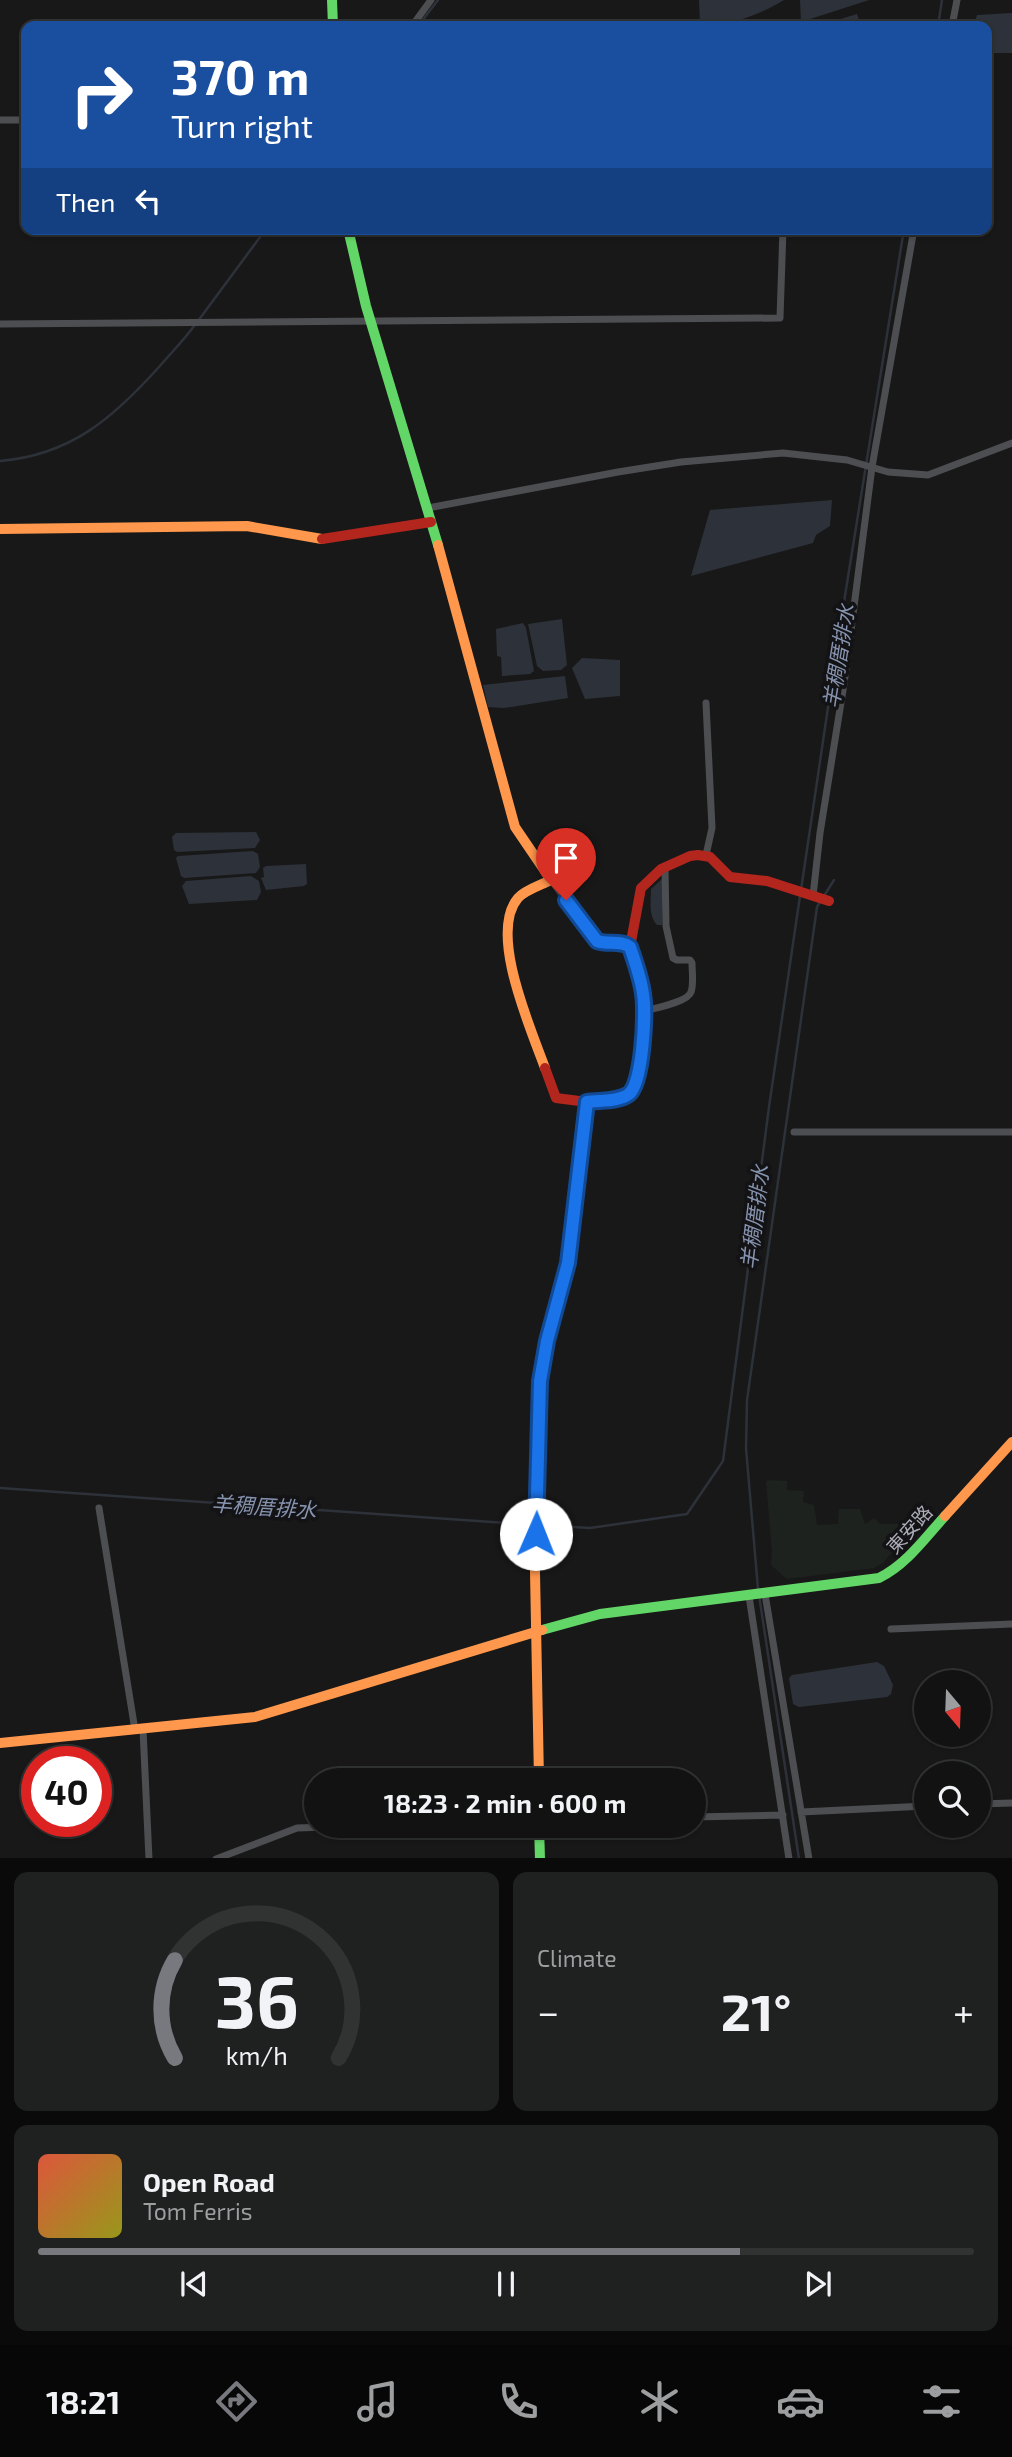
<!DOCTYPE html>
<html lang="en">
<head>
<meta charset="utf-8">
<style>
  :root { --surface:#121212; --page:#1f2020; --text:#f1f3f6; --muted:#9c9e9f; --line:#313232; --accent:#78787f }
  body { margin:0; font-family:"Exo 2","Noto Sans TC",sans-serif; background:var(--page); color:var(--text); height:100vh; display:flex; flex-direction:column; font-size:26px; white-space:nowrap }
  * { box-sizing:border-box; margin:0 }
  p { font-size:23px; color:var(--muted) }
  .icon { flex:none; width:38px; height:38px; fill:none; stroke:currentColor; stroke-width:2; stroke-linecap:round; stroke-linejoin:round }
  .map { position:relative; height:1858px; overflow:hidden }
  .panel { display:flex; flex-direction:column; gap:14px; padding:14px; background:#0a0a0a; flex:1 }
  .panel>* { flex:none }
  .banner { position:absolute; left:21px; top:21px; width:971px; height:214px; border-radius:14px; box-shadow:0 2px 5px #0004,0 0 0 2px var(--line); background:#1a4fa0; color:#fff; overflow:hidden }
  .needle { width:46px; rotate:161deg }
  .buttons { position:absolute; left:914px; top:1670px; display:grid; gap:14px }
  .buttons a { display:grid; place-items:center; width:77px; height:77px; border-radius:50%; background:var(--surface); box-shadow:0 2px 5px #0004,0 0 0 2px var(--line); font-size:35px }
  .speed { position:absolute; left:21px; top:1746px; display:flex; gap:14px; font-size:35px; font-weight:700; text-align:center }
  .speed>* { display:grid; place-content:center; width:91px; height:91px; border-radius:50%; background:var(--surface); box-shadow:0 2px 5px #0004,0 0 0 2px var(--line); line-height:1 }
  .speed .limit { border:10px solid #d22; background:#fff; color:#111 }
  .pin { position:absolute; display:grid; place-items:center; width:60px; height:60px; color:#fff; margin:-72px -30px; border-radius:50% 50% 50% 0; rotate:-45deg; box-shadow:0 0 7px #0007 }
  .pin .icon { rotate:45deg }
  .me { position:absolute; width:77px; margin:-38px; rotate:1deg; stroke-linejoin:round; filter:drop-shadow(0 0 5px #0008) }
  .turn { display:flex; align-items:center; gap:24px; height:147px; padding:0 35px; font-size:32px }
  .turn .icon { width:91px; height:91px; stroke-width:2.5 }
  .turn b { display:block; font-size:49px; line-height:60px }
  .then { display:flex; align-items:center; height:66px; padding:0 35px; background:#0003; gap:14px; font-size:26px }
  .big { font-size:52px; font-weight:700; line-height:1.1 }
  .panel .card { flex:1; display:flex; flex-direction:column; justify-content:center; gap:10px; min-width:0; padding:0 24px; border-radius:14px; background:var(--page) }
  .panel .dial { align-items:center; gap:0 }
  .dial svg { height:182px; overflow:visible; fill:none; stroke:var(--line); stroke-width:7; stroke-linecap:round; text-anchor:middle }
  .dial text { fill:var(--text); stroke:none }
  .song { display:flex; align-items:center; gap:21px }
  .cover { width:84px; height:84px; border-radius:10px; background:linear-gradient(135deg,hsl(10 70% 55%),hsl(60 70% 35%)) }
  .played { height:7px; border-radius:4px; background:linear-gradient(90deg,var(--accent) 75%,var(--line) 75%) }
  .keys { display:flex; justify-content:space-around; direction:ltr }
  .heat { display:flex; justify-content:space-between; align-items:center; font-size:38px; direction:ltr }
  .panel .tiles { flex:1; display:grid; gap:14px; grid-template-columns:1fr 1fr }
  .card:last-child { grid-column:span 2 }
  .trip { position:absolute; left:304px; top:1768px; width:402px; height:70px; border-radius:35px; background:var(--surface); box-shadow:0 2px 5px #0004,0 0 0 2px var(--line); font-weight:700; line-height:70px; text-align:center }
  .dock { display:flex; height:112px; justify-content:space-around; align-items:center; background:#070707; color:var(--muted) }
  .dock .icon { width:49px; height:49px }
  .dock .active { color:var(--accent) }
  .dock b { font-size:32px; color:var(--text) }
  .map>svg:first-child { display:block }
  .green { fill:#1d221f }
  .water { fill:#2d3139 }
  .lines { fill:none; stroke-linecap:round; stroke-linejoin:round }
  .stream { stroke:#2d3139; stroke-width:2.5 }
  .street { stroke:#4d4e51; stroke-width:7 }
  .fast { stroke:#63d668; stroke-width:10 }
  .slow { stroke:#ff974d; stroke-width:10 }
  .jam { stroke:#b3261e; stroke-width:10 }
  .route-casing { stroke:#114b97; stroke-width:18 }
  .route { stroke:#1a73e8; stroke-width:12 }
  .labels { text-anchor:middle; dominant-baseline:central; stroke-width:7; stroke-linejoin:round; paint-order:stroke }
  .street-label { font-size:19px; fill:#abacb7; stroke:#131214 }
  .water-label { font-size:21px; font-style:italic; fill:#8693af; stroke:#131214 }
</style>
</head>
<body>
<div class="map">
<svg width="1012" height="1859" viewBox="0 0 1012 1859">
  <rect width="100%" height="100%" fill="#181818"/>
  <path class="green" d="M772,1480L787,1481V1490L804,1491L803,1502L814,1505L817,1525L838,1524L839,1509H860L865,1524L874,1518L880,1524H914L884,1562L874,1568L787,1579L771,1565L772,1552L766,1481Z"/>
  <path class="water" d="M699,0H784C760,15 728,26 700,26Z
    M800,0H869L801,22Z
    M1012,13V53H987V26H974L977,15Z
    M857,14L861,26H818Z
    M832,500L830,526L816,535L813,543L691,576L710,510Z
    M562,619L567,665L561,670L543,671L537,666L528,624Z
    M523,623L526,628L534,671L530,674L502,676L501,657L497,656L496,629Z
    M582,658L620,660V696L585,699L572,668Z
    M565,676L568,698L504,708L488,707L483,685Z
    M256,832L260,840L255,848L177,852L174,850L172,837L176,833Z
    M253,851L258,854L260,867L256,873L184,878L181,876L176,858L178,856Z
    M306,864L307,884L304,886L266,890L261,878L264,877L263,868L266,866Z
    M251,876L259,881L261,892L257,900L189,904L182,886L186,881Z
    M663,878L662,925H657C648,915 651,901 651,889Z
    M877,1662L884,1666L893,1685L891,1694L887,1697L799,1707L793,1704L789,1678L792,1675Z"/>
  <g class="lines">
    <path class="stream" d="M418,26L438,0
      M938,26L942,0
      M198,321L266,229
      M0,461C71,455 113,418 159,367C171,353 184,340 194,326
      M801,890L839,633L904,229
      M824,896L834,880
      M0,1488L534,1525
      M541,1525L590,1528L687,1514L723,1461L769,1107L800,896
      M758,1589L746,1448L747,1400L817,907L820,902
      M759,1595L799,1859"/>
    <path class="street" d="M412,26L431,0
      M952,26L957,0
      M0,120H26
      M0,324L780,318L783,229
      M428,508L618,472L681,462L783,453L847,460L888,472L928,475L1012,443
      M706,855L712,828L706,703
      M551,880L597,941C608,945 621,940 630,947C635,962 641,978 643,994C646,1012 643,1083 629,1094C618,1102 600,1100 587,1102
      M813,896L820,833L844,684L872,467L914,229
      M645,1011C655,1008 688,1002 691,992C694,984 692,972 692,963L690,960H677L673,958L666,926L665,867
      M794,1132H1012
      M99,1508L135,1730
      M765,1594L809,1859
      M749,1596L789,1859
      M891,1629L1012,1624
      M143,1729L149,1859
      M978,1804L1012,1803
      M801,1812L926,1806
      M695,1817L783,1815
      M216,1859L297,1828L386,1825"/>
    <path class="fast" d="M332,0L333,26
      M348,229L366,306L438,545
      M542,1630L600,1614L879,1578C906,1565 925,1538 945,1516
      M539,1825L540,1859"/>
    <path class="slow" d="M0,529L247,526L322,539
      M438,545L515,827L551,880C541,885 525,890 518,898C488,933 531,1029 545,1068
      M945,1516L1012,1442
      M0,1743L255,1717L542,1630
      M539,1780L535,1572L539,1409"/>
    <path class="jam" d="M322,539L431,522
      M630,947L641,888L661,869L690,856L698,855L710,857L730,877L767,881L829,901
      M539,1409L540,1381L547,1341L568,1263L587,1102L556,1098L545,1068"/>
  </g>
  <g class="lines">
    <g class="route-casing">
      <path id="route" d="M536,1534L540,1381L547,1341L568,1263L587,1102C600,1100 618,1102 629,1094C643,1083 646,1012 643,994C641,978 635,962 630,947C621,940 608,945 597,941L566,900"/>
    </g>
    <use href="#route" class="route"/>
  </g>
  <g class="labels">
    <g class="street-label">
      <text transform="translate(909 1529) rotate(-48)">東安路</text>
    </g>
    <g class="water-label">
      <text transform="translate(838 656) rotate(-81)">羊稠厝排水</text>
      <text transform="translate(754 1217) rotate(-83)">羊稠厝排水</text>
      <text transform="translate(264 1506) rotate(4)">羊稠厝排水</text>
    </g>
  </g>
</svg>
<div class="buttons">
<a><svg class="needle" viewBox="-14 -14 28 28"><path d="M0-13l5 13h-10z" fill="#e53935"/><path d="M0 13l5-13h-10z" fill="#9c9e9f"/></svg></a>
<a><svg class="icon" aria-label="search" viewBox="0 0 24 24"><circle cx="10" cy="10" r="6"/><path d="M15 15l6 6"/></svg></a>
</div>
<div class="speed"><div class="limit">40</div></div>
<div class="pin" style="left:566px;top:900px;background:#d93025"><svg class="icon" aria-label="arrive" viewBox="0 0 24 24"><path d="M6 21V4h12l-3 4 3 4H6"/></svg></div>
<svg class="me" style="left:536px;top:1534px" viewBox="-20 -20 40 40"><circle r="19" fill="#fff"/><path d="M0-13L10 11 0 6-10 11z" fill="#1a73e8"/></svg>
<div class="trip">18:23 · 2 min · 600 m</div>
<div class="banner">
<div class="turn"><svg class="icon" aria-label="right" viewBox="0 0 24 24"><path d="M7 20v-9h11M14 6l5 5-5 5"/></svg><div><b>370 m</b>Turn right</div></div>
<div class="then">Then<svg class="icon" aria-label="left" viewBox="0 0 24 24"><path d="M17 20v-9H6M10 6l-5 5 5 5"/></svg></div>
</div>
</div>
<section class="panel">
<div class="tiles">
<div class="card dial"><svg viewBox="0 0 100 80">
<path d="M14 69A42 42 0 1 1 86 69"/>
<path d="M14 69A42 42 0 0 1 14 26" stroke="#78787f"/>
<text x="50" y="56" font-size="32" font-weight="700">36</text>
<text x="50" y="72" font-size="11">km/h</text>
</svg></div>
<div class="card"><p>Climate</p>
<div class="heat"><a>−</a><b class="big">21°</b><a>+</a></div>
</div>
<div class="card">
<div class="song"><i class="cover"></i><div><b>Open Road</b><p>Tom Ferris</p></div></div>
<div class="played"></div>
<div class="keys"><svg class="icon" aria-label="previous" viewBox="0 0 24 24"><path d="M18 5L8 12l10 7zM5 5v14"/></svg><svg class="icon" aria-label="pause" viewBox="0 0 24 24"><path d="M8 5v14M16 5v14"/></svg><svg class="icon" aria-label="next" viewBox="0 0 24 24"><path d="M6 5l10 7-10 7zM19 5v14"/></svg></div>
</div>
</div>
</section>
<nav class="dock">
<b>18:21</b>
<svg class="icon active" aria-label="directions" viewBox="0 0 24 24"><path d="M12 3l9 9-9 9-9-9zM9 14v-3h6M13 9l2 2-2 2"/></svg>
<svg class="icon" aria-label="music" viewBox="0 0 24 24"><path d="M9 18V5l10-2v13"/><circle cx="6" cy="18" r="3"/><circle cx="16" cy="16" r="3"/></svg>
<svg class="icon" aria-label="phone" viewBox="0 0 24 24"><path d="M5 4h4l2 5-3 2q2 4 5 5l2-3 5 2v4C11 20 4 13 5 4z"/></svg>
<svg class="icon" aria-label="climate" viewBox="0 0 24 24"><path d="M12 3v18M4 7l16 10M4 17L20 7"/></svg>
<svg class="icon" aria-label="car" viewBox="0 0 24 24"><path d="M5 17H2v-5l4-1 3-4h7l3 4 3 1v5h-3M9 17h6M6 11h13"/><circle cx="7" cy="17" r="2"/><circle cx="17" cy="17" r="2"/></svg>
<svg class="icon" aria-label="filters" viewBox="0 0 24 24"><path d="M4 7h16M4 17h16"/><circle cx="9" cy="7" r="2"/><circle cx="15" cy="17" r="2"/></svg>
</nav>
</body>
</html>
